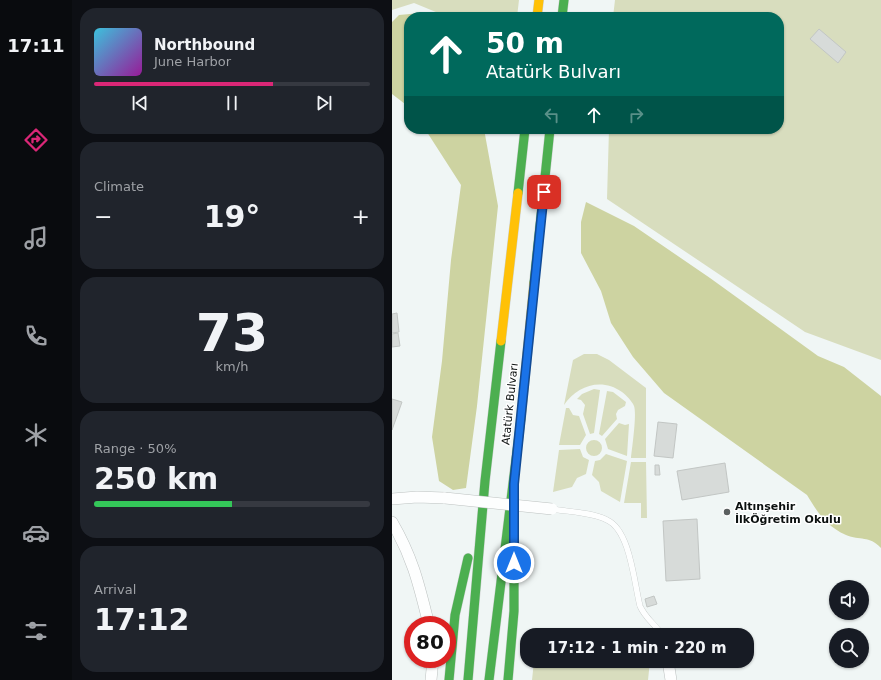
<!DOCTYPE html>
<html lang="en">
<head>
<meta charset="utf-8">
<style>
  :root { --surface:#171b24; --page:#20242c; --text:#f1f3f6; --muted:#9ea1a6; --line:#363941; --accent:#db2777 }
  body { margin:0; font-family:"DejaVu Sans",sans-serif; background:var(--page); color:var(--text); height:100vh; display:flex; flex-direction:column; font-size:15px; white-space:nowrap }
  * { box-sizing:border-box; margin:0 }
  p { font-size:13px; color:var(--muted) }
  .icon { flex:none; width:22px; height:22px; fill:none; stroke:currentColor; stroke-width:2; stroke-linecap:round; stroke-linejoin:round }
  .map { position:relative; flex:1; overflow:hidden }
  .sheet { display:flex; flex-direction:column; gap:8px; padding:8px; background:#0d0f14; width:320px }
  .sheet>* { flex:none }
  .banner { position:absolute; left:12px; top:12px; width:380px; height:122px; border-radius:16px; box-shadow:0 1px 3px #0004; background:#00695c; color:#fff; overflow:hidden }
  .fabs { position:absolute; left:437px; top:580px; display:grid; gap:8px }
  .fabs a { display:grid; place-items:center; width:40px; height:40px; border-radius:50%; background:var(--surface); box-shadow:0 1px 3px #0004; font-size:20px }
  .speed { position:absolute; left:12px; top:616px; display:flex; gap:8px; font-size:20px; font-weight:700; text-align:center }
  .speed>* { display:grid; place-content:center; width:52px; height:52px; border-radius:50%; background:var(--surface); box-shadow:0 1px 3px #0004; line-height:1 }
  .speed .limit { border:6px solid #d22; background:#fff; color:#111 }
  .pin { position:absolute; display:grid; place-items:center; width:34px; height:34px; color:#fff; margin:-17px; border-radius:8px; box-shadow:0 2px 6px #0006 }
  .me { position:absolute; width:44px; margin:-22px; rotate:0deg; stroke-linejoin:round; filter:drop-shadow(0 0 3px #0008) }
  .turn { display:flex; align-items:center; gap:14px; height:84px; padding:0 16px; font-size:18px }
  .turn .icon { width:52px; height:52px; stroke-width:2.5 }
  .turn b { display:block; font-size:28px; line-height:34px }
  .lanes { display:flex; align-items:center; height:38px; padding:0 16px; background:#0003; justify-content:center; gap:20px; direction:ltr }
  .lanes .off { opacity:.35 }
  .big { font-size:30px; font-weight:600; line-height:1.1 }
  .sheet .tile { flex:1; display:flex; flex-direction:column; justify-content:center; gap:6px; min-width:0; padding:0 14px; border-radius:16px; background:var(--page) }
  .sheet .dial { align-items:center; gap:0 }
  .dial b { font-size:52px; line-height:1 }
  .song { display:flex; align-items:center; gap:12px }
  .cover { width:48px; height:48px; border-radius:6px; background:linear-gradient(135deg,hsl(190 70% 55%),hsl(300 70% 35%)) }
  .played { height:4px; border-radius:2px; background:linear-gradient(90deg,var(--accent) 65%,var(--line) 65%) }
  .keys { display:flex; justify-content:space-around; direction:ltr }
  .heat { display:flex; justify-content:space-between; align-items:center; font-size:22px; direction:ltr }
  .charge { height:6px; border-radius:3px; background:linear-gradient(90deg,#34c759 50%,var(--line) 0) }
  .trip { position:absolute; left:128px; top:628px; width:234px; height:40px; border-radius:16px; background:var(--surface); box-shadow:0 1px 3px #0004; font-weight:600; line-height:40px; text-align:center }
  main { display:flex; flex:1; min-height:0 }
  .dock { display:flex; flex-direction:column; width:72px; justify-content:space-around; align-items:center; background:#090b0e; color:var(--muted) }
  .dock .icon { width:28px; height:28px }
  .dock .selected { color:var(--accent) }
  .dock b { font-size:18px; color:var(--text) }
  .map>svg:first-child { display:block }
  .green { fill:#d8ddbe }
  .forest { fill:#cdd3a1 }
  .building { fill:#d7dbd9; stroke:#c2c6c4 }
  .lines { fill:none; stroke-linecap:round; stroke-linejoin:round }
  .lane-casing { stroke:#bdc2c1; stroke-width:6 }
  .street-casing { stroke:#bdc2c1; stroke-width:12 }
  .fast-casing { stroke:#cdd1d0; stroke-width:10 }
  .slow-casing { stroke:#cdd1d0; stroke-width:10 }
  .lane { stroke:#fdfefe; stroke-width:5.5 }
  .street { stroke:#fdfefe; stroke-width:11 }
  .fast { stroke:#4caf50; stroke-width:9 }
  .slow { stroke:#ffc107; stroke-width:9 }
  .street-bridge-casing { stroke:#bdc2c1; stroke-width:12; stroke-linecap:butt }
  .street-bridge { stroke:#fdfefe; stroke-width:11 }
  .route-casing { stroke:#114b97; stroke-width:10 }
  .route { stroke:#1a73e8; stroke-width:7 }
  .poi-dot { fill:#5b6060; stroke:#fff; stroke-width:1.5 }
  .labels { text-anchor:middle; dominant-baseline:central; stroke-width:3; stroke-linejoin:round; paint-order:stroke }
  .street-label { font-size:11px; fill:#0b100f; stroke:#fff }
  .poi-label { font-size:11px; font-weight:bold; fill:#0b100f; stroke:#fff; text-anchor:start }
</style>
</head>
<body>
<main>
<nav class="dock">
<b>17:11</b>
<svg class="icon selected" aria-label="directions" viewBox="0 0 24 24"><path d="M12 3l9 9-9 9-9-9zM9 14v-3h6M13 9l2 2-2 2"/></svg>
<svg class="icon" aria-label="music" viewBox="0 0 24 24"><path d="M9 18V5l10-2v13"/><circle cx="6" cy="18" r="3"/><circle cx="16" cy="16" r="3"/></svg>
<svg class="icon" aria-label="phone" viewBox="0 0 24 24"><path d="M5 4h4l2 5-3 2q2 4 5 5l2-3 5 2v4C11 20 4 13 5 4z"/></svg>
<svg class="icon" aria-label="climate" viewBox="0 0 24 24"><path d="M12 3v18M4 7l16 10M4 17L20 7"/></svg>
<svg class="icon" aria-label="car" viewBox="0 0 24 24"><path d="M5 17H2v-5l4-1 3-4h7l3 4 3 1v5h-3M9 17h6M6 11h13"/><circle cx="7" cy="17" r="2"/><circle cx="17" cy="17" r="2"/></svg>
<svg class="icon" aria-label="filters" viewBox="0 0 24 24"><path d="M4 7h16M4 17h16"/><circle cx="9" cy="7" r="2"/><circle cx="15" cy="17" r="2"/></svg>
</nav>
<section class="sheet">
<div class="tile">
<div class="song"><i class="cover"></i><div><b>Northbound</b><p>June Harbor</p></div></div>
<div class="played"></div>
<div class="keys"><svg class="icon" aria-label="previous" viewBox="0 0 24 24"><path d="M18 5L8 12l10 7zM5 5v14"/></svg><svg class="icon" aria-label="pause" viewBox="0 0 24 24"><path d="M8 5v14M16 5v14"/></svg><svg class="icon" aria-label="next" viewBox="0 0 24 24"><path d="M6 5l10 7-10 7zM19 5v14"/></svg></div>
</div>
<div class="tile"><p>Climate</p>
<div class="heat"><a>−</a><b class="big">19°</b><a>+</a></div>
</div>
<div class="tile dial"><b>73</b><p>km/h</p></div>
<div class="tile"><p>Range · 50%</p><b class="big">250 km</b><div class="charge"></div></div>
<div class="tile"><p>Arrival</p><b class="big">17:12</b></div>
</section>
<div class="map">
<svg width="489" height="680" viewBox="0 0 489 680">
  <rect width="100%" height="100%" fill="#f0f6f5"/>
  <path class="green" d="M0,0H127L125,17H56L22,3L0,10Z
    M223,0H489V360L413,332L215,199L217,129H387V17H221Z
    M192,354H205L217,360L254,388V458H239C240,448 245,414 242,406C240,401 234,395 230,392C209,377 185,386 172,405L181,360Z
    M202,389L208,390L202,433L198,434L191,414L193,405L189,400L185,399L190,394Z
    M215,391L221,392L234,402L233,406L226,410L224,414L225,419L210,436L207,434Z
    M174,408H177L181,415L187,416L194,435L188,445H167Z
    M227,423L233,425L237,424L235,456L216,449L213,439Z
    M194 448a8 8 0 1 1 16 0a8 8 0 1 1-16 0Z
    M188,449L191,457L197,460L194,474L185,478L180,487L161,492L167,450Z
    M214,454L235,461L228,502L209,491L207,482L200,475L203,461L208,460Z
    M239,462H254L255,518H249V503H232Z
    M142,661H258L256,680H140Z"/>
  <path class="forest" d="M39,12L47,17H17V107L0,94V22L7,15Z
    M33,129H92L106,206L85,406L74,488L61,490L47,481L40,437L50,361L59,260L69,185Z
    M194,202L242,226L318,278L426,356L452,367L489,396V548C477,535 468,541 454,535C434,526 426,513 415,495L272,393L241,357L219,323L209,291L189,253V222Z"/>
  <path class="building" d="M427,29L454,52L446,63L418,39Z
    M5,313L7,332L0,333V314Z
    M6,333L8,346L0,347V334Z
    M0,399L10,402L0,430Z
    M266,422L285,424L281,458L262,456Z
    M333,463L337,492L290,500L285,471Z
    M263,465H267L268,475H263Z
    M305,519L308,579L274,581L271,521Z
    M262,596L265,604L255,607L253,599Z"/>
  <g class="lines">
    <g class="lane-casing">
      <path id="lane" d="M160,509C177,512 199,512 215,520C238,530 242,582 248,606C253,618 263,624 270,635"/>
    </g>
    <g class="street-casing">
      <path id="street" d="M0,499L25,497L53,498
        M0,522C21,558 27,585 37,625
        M276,661L279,680
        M39,680L41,659"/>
    </g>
    <g class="fast-casing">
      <path id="fast" d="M170,17L172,0
        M126,193L133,129
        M142,283L158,129
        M57,680L63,615L76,558
        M76,680L93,481L109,341
        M97,680L129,418
        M116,680L122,611V560"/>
    </g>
    <g class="slow-casing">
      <path id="slow" d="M145,17L147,0
        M109,341L126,193
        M129,418L142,283"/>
    </g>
    <use href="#lane" class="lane"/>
    <use href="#street" class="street"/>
    <use href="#fast" class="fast"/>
    <use href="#slow" class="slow"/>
    <g class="street-bridge-casing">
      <path id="street-bridge" d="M53,498L160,509"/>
    </g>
    <use href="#street-bridge" class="street-bridge"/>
  </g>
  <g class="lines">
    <g class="route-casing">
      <path id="route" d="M122,563V484L152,192"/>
    </g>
    <use href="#route" class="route"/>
  </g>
  <circle class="poi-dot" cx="335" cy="512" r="4"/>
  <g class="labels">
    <g class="street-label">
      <text transform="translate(118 404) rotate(-84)">Atatürk Bulvarı</text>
    </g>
    <g class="poi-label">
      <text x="343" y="506">Altınşehir<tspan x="343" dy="13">İlkÖğretim Okulu</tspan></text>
    </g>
  </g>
</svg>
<div class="fabs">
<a><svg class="icon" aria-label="sound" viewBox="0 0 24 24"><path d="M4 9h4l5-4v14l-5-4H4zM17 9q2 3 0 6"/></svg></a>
<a><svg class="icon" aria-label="search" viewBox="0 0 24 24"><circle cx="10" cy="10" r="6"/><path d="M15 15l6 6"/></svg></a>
</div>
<div class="speed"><div class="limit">80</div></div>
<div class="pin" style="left:152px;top:192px;background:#d93025"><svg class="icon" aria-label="arrive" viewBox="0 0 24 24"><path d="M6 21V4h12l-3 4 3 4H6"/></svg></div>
<svg class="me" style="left:122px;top:563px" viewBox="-20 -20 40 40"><circle r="17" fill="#1a73e8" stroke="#fff" stroke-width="3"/><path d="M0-11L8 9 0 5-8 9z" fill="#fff"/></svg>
<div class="trip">17:12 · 1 min · 220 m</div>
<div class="banner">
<div class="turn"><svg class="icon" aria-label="ahead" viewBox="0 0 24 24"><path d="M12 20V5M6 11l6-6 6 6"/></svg><div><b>50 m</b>Atatürk Bulvarı</div></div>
<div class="lanes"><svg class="icon off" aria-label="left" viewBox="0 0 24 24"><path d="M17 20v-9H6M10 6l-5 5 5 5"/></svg><svg class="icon" aria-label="ahead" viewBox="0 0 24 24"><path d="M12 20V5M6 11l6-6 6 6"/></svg><svg class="icon off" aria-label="right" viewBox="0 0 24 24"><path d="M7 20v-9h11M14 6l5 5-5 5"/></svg></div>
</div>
</div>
</main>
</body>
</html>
